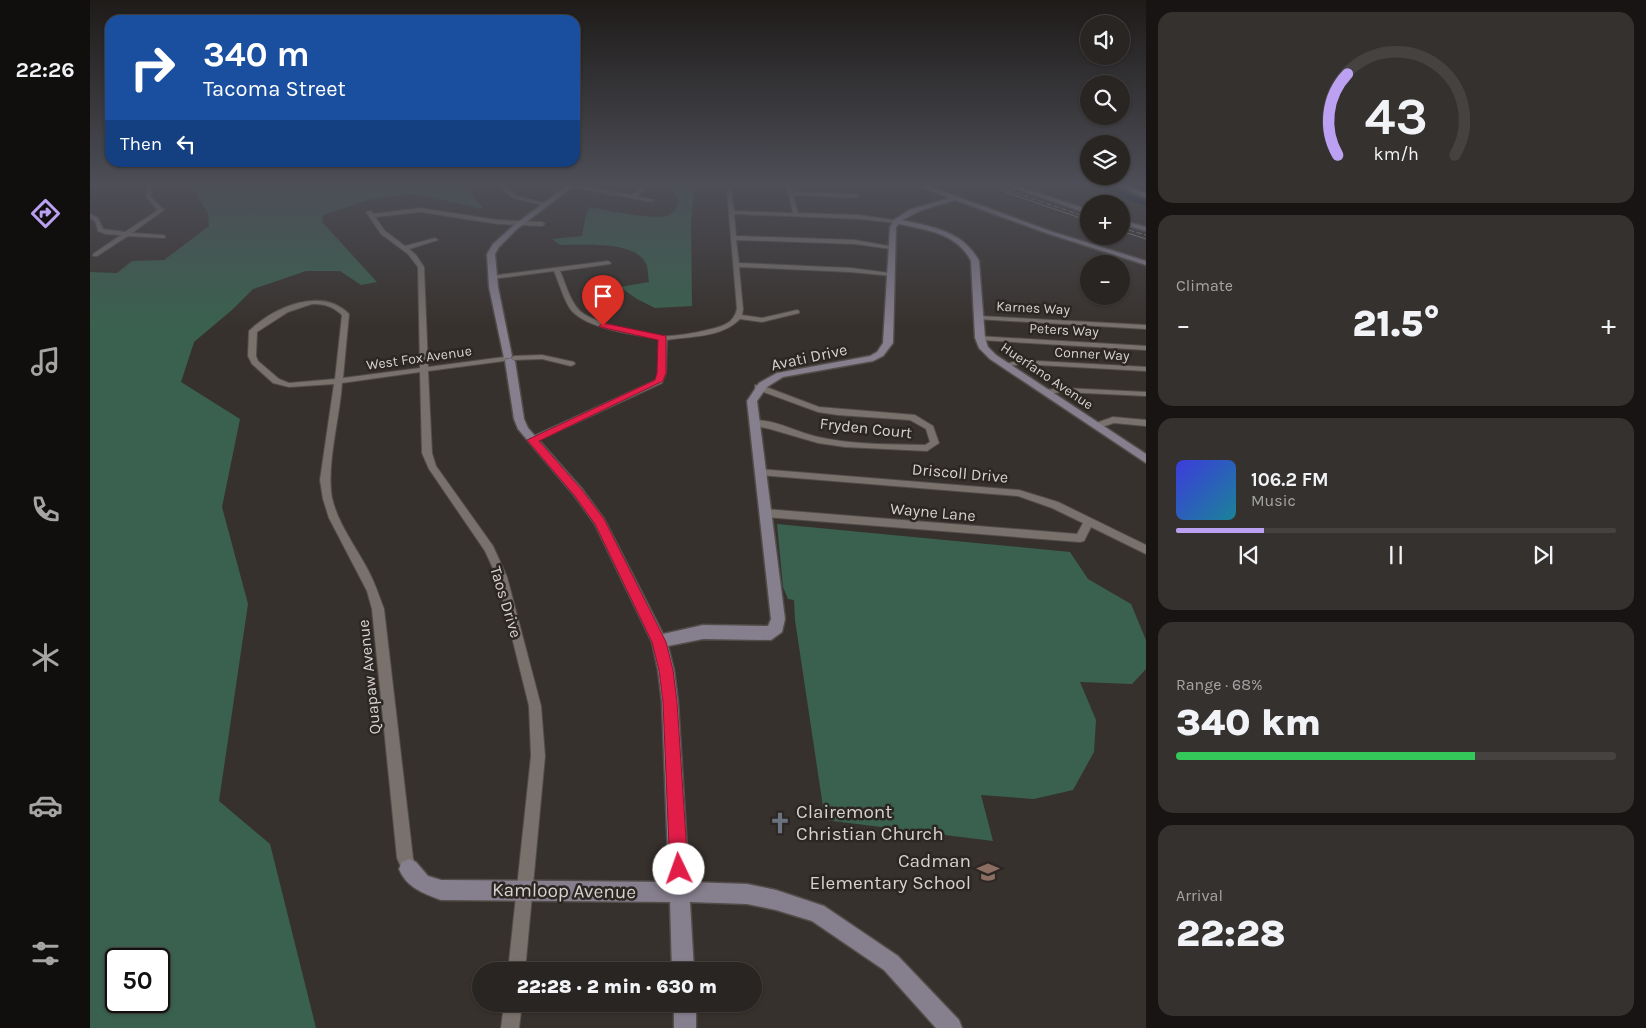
<!DOCTYPE html>
<html lang="en">
<head>
<meta charset="utf-8">
<style>
  :root { --surface:#292522; --page:#35312f; --text:#f1f3f6; --muted:#a5a5a5; --line:#454240; --accent:#bca0f2 }
  body { margin:0; font-family:Karla,sans-serif; background:var(--page); color:var(--text); height:100vh; display:flex; flex-direction:column; font-size:19px; white-space:nowrap }
  * { box-sizing:border-box; margin:0 }
  p { font-size:16px; color:var(--muted) }
  .icon { flex:none; width:28px; height:28px; fill:none; stroke:currentColor; stroke-width:2; stroke-linecap:round; stroke-linejoin:round }
  .map { position:relative; flex:1; overflow:hidden }
  .side { display:flex; flex-direction:column; gap:12px; padding:12px; background:#171413; width:500px }
  .side>* { flex:none }
  .hud { position:absolute; left:15px; top:15px; width:475px; height:152px; border-radius:15px; box-shadow:0 1px 4px #0004,0 0 0 1px var(--line); background:#1a4fa0; color:#fff; overflow:hidden }
  .controls { position:absolute; left:990px; top:15px; display:grid; gap:10px }
  .controls a { display:grid; place-items:center; width:50px; height:50px; border-radius:50%; background:var(--surface); box-shadow:0 1px 4px #0004,0 0 0 1px var(--line); font-size:25px }
  .speed { position:absolute; left:15px; top:948px; display:flex; gap:10px; font-size:25px; font-weight:700; text-align:center }
  .speed>* { display:grid; place-content:center; width:65px; height:65px; border-radius:50%; background:var(--surface); box-shadow:0 1px 4px #0004,0 0 0 1px var(--line); line-height:1 }
  .speed .limit { border:2px solid #111; border-radius:8px; background:#fff; color:#111 }
  .pin { position:absolute; display:grid; place-items:center; width:42px; height:42px; color:#fff; margin:-51px -21px; border-radius:50% 50% 50% 0; rotate:-45deg; box-shadow:0 0 5px #0007 }
  .pin .icon { rotate:45deg }
  .me { position:absolute; width:55px; margin:-28px; rotate:357deg; stroke-linejoin:round; filter:drop-shadow(0 0 4px #0008) }
  .turn { display:flex; align-items:center; gap:18px; height:105px; padding:0 15px; font-size:22px }
  .turn .icon { width:65px; height:65px; stroke-width:2.5 }
  .turn b { display:block; font-size:35px; line-height:42px }
  .then { display:flex; align-items:center; height:48px; padding:0 15px; background:#0003; gap:10px; font-size:19px }
  .big { font-size:38px; font-weight:800; line-height:1.1 }
  .side .tile { flex:1; display:flex; flex-direction:column; justify-content:center; gap:8px; min-width:0; padding:0 18px; border-radius:15px; background:var(--page) }
  .side .dial { align-items:center; gap:0 }
  .dial svg { height:130px; overflow:visible; fill:none; stroke:var(--line); stroke-width:7; stroke-linecap:round; text-anchor:middle }
  .dial text { fill:var(--text); stroke:none }
  .song { display:flex; align-items:center; gap:15px }
  .cover { width:60px; height:60px; border-radius:8px; background:linear-gradient(135deg,hsl(240 70% 55%),hsl(190 70% 35%)) }
  .played { height:5px; border-radius:2px; background:linear-gradient(90deg,var(--accent) 20%,var(--line) 20%) }
  .keys { display:flex; justify-content:space-around; direction:ltr }
  .heat { display:flex; justify-content:space-between; align-items:center; font-size:28px; direction:ltr }
  .charge { height:8px; border-radius:4px; background:linear-gradient(90deg,#34c759 68%,var(--line) 0) }
  .trip { position:absolute; left:382px; top:962px; width:290px; height:50px; border-radius:25px; background:var(--surface); box-shadow:0 1px 4px #0004,0 0 0 1px var(--line); font-weight:800; line-height:50px; text-align:center }
  main { display:flex; flex:1; min-height:0 }
  .tab-bar { display:flex; flex-direction:column; width:90px; justify-content:space-around; align-items:center; background:#100f0e; color:var(--muted) }
  .tab-bar .icon { width:35px; height:35px }
  .tab-bar .active { color:var(--accent) }
  .tab-bar b { font-size:22px; color:var(--text) }
  .map>svg:first-child { display:block }
  .green { fill:#3a614f; fill-rule:evenodd }
  .lines { fill:none; stroke-linecap:round; stroke-linejoin:round }
  .river { fill:#0d1d3c; fill-rule:evenodd }
  .street-casing { stroke:#524d49; stroke-width:2 }
  .secondary-casing { stroke:#524d49; stroke-width:3 }
  .highway-casing { stroke:#524d49; stroke-width:3 }
  .street { fill:#78716c; fill-rule:evenodd }
  .secondary { fill:#867f8e; fill-rule:evenodd }
  .highway { fill:#a89fde; fill-rule:evenodd }
  .tram { stroke:#9a9592; stroke-width:1 }
  .rail { stroke:#9a9592; stroke-width:1; stroke-dasharray:5.5 2.5; stroke-linecap:butt }
  .route { fill:#e11d48; stroke:#92132f }
  .labels { text-anchor:middle; dominant-baseline:central; stroke-width:5; stroke-linejoin:round; paint-order:stroke }
  .far-street-label { font-size:14px; fill:#d6d2cf; stroke:#2d2723 }
  .street-label { font-size:16px; fill:#d6d2cf; stroke:#2d2723 }
  .near-poi-label { font-size:19px; fill:#d6d2cf; stroke:#2d2723; text-anchor:start }
  .near-street-label { font-size:19px; fill:#d6d2cf; stroke:#2d2723 }
</style>
</head>
<body>
<main>
<nav class="tab-bar">
<b>22:26</b>
<svg class="icon active" aria-label="directions" viewBox="0 0 24 24"><path d="M12 3l9 9-9 9-9-9zM9 14v-3h6M13 9l2 2-2 2"/></svg>
<svg class="icon" aria-label="music" viewBox="0 0 24 24"><path d="M9 18V5l10-2v13"/><circle cx="6" cy="18" r="3"/><circle cx="16" cy="16" r="3"/></svg>
<svg class="icon" aria-label="phone" viewBox="0 0 24 24"><path d="M5 4h4l2 5-3 2q2 4 5 5l2-3 5 2v4C11 20 4 13 5 4z"/></svg>
<svg class="icon" aria-label="climate" viewBox="0 0 24 24"><path d="M12 3v18M4 7l16 10M4 17L20 7"/></svg>
<svg class="icon" aria-label="car" viewBox="0 0 24 24"><path d="M5 17H2v-5l4-1 3-4h7l3 4 3 1v5h-3M9 17h6M6 11h13"/><circle cx="7" cy="17" r="2"/><circle cx="17" cy="17" r="2"/></svg>
<svg class="icon" aria-label="filters" viewBox="0 0 24 24"><path d="M4 7h16M4 17h16"/><circle cx="9" cy="7" r="2"/><circle cx="15" cy="17" r="2"/></svg>
</nav>
<div class="map">
<svg width="1056" height="1028" viewBox="0 0 1056 1028">
  <rect width="100%" height="100%" fill="#37312d"/>
  <path class="green" d="M101,185H369L379,191L394,209L323,194L282,199L233,215L232,222L287,282L271,285L250,271H216L163,289L143,309L104,342L91,382L150,419L132,507L158,604L129,801L180,844L226,1028H0V272L27,273L42,261L74,260L119,226L118,214ZM26,959H69V1001H26Z
    M594,185H605L601,221L602,306L565,308L547,299L530,287L559,282C558,277 558,271 557,266C549,240 492,245 470,245L462,239L492,236L496,214L500,207C514,210 568,221 579,215C586,211 587,207 589,199L583,194Z
    M687,524L980,552L998,579L1041,604L1056,640V669L1042,684L990,682L1006,720L1004,752L983,790L944,799L891,795L903,841L735,820L705,620L704,600L698,599L693,587Z"/>
  <g class="lines">
    <path class="river" d="M1004,185H1015L1056,201V207Z"/>
    <g class="street-casing">
      <path id="street" d="M0,185H4L0,187Z
        M58,185H62L61,197L74,210L42,233L73,235L75,236V238L38,236L7,256H3V254L31,235L15,234L8,231L5,221L0,218V214L8,218L13,229L35,232L68,210L56,197Z
        M407,185H412L427,196L459,204L456,206L423,198Z
        M471,185H482L542,195L553,185H558L547,196L564,200L561,202Z
        M696,185H700L702,192L766,194L769,196L766,198L703,195L708,213L770,215L809,221L806,223L770,219L644,214L646,236L765,240L804,247L801,249L765,244L646,240L649,263L761,268L800,273L803,275L802,276L761,272L649,267L653,309L652,315L672,318L707,310L709,311V313L672,322L650,319C631,338 601,336 577,340L576,373L572,383L445,442H439L438,440L439,438L566,380L568,373L569,339C547,335 492,329 479,307C473,297 469,283 464,271L402,279L399,277L400,276L518,261L521,263L520,264L470,271C476,284 481,306 494,314C512,325 550,334 572,336C585,337 625,330 636,324C642,321 645,316 647,309L637,190L639,189L641,190L644,211L703,213Z
        M330,208L408,220L452,222L455,224L452,226L408,224L330,212L285,217L295,231L315,246L345,238L348,240L319,249L326,255L334,267L338,367L414,357L418,359L414,361L338,371L342,453L346,466L403,546L417,577L451,706L455,756L435,971H418L441,756L439,706L407,577L395,551L339,469L332,453L330,372L252,383C250,417 236,465 242,498C248,524 266,547 278,570C285,583 289,596 294,609L323,858L327,869L324,874L319,877L314,874L307,858L282,609L277,591L239,518L233,499L230,480L244,384L199,387L183,383L162,364L158,356L159,331C183,307 232,286 259,314L253,378L330,368L328,267L318,254L291,234L276,212L281,211L283,214ZM222,304C235,304 242,306 252,315L245,379L199,383L189,379L168,361L166,356L167,332L198,312Z
        M889,316L1056,325V329L887,319V317Z
        M887,336L1056,346V350L890,340L886,338Z
        M452,355L484,362L485,364L481,366L452,359L424,360L420,358L424,356Z
        M930,360L1056,367V371L930,364L916,367L912,365Z
        M665,385H671L729,407L825,415L843,426L849,443L837,451L755,447L728,443L680,429L661,425L660,423L661,421C680,417 708,433 728,437C763,445 800,444 835,445L840,442L836,429L820,420L748,415L728,412L665,389Z
        M974,388L1056,392V396L974,392L955,394L951,392L955,390Z
        M1023,417L1056,420V426L1024,423L1006,429L1002,426L1003,424Z
        M670,469L929,490L968,502L1056,545V554L1001,527L994,541L990,542L675,517L670,513L675,509L987,534L993,523L962,508L928,496L670,475L665,472Z
        M414,1004H432L429,1028H411Z"/>
    </g>
    <g class="secondary-casing">
      <path id="secondary" d="M478,185H485L427,229L409,247L405,254L408,287L422,356L420,358H414L399,287L397,254L403,244L423,226Z
        M827,185H836L960,231L1056,261V265L956,233L865,200L832,210L812,220C843,227 873,231 889,261L895,338L898,347L906,355L1056,454V463L900,359L889,348L885,338L881,261C867,233 836,230 809,224L806,227L803,343L793,356L783,361L693,377L677,387L667,401L695,619L692,632L681,640L613,639L578,646L584,670L588,702L599,882L657,884L686,890L734,906L808,956L869,1020L872,1028H846L794,970L722,921L686,910L657,904L600,902L604,971H582L580,902L351,900C333,893 317,888 309,869L312,862L319,859L326,862L338,876L351,880L579,882L572,702L568,670L562,642L505,524L484,495L428,429L424,419L415,361L417,359L420,358L425,361L434,419L438,428L492,489L514,519L573,634L613,625L678,626L681,619L657,401L669,383L687,373L780,356L787,352L793,343L800,227L804,220L819,210L859,198Z
        M915,185H924L999,210V214Z
        M1031,220L1056,227V231L1031,224Z
        M584,1004H606V1028H584Z"/>
    </g>
    <g class="highway-casing">
      <path id="highway" d="M1025,185H1036L1056,193V198Z"/>
    </g>
    <use href="#street" class="street"/>
    <use href="#secondary" class="secondary"/>
    <use href="#highway" class="highway"/>
    <path class="tram" d="M895,185L999,221
      M1031,231L1056,239"/>
    <path class="rail" d="M903,185L999,218
      M1031,228L1056,235"/>
  </g>
  <linearGradient id="sky" x2="0" y2="1"><stop stop-color="#1e1b19"/><stop offset="0.56" stop-color="#4d4e57"/><stop offset="1" stop-color="#4d4e57" stop-opacity="0"/></linearGradient>
  <rect width="1056" height="329" fill="url(#sky)"/>
  <path class="route" d="M513,323L576,336V373L573,381L449,441L492,490L514,519L576,642L583,670L587,702L598,869L595,875L589,877L583,875L580,869L573,702L569,670L562,642L505,524L484,495L437,440L565,380L567,373L568,340L510,327L509,326Z"/>
  <defs>
    <g id="church-bare" transform="scale(1.725)"><path d="M-1.2-6h2.4v3.5h3.3v2.4h-3.3V6h-2.4V-.1h-3.3v-2.4h3.3Z" fill="#6b7280" stroke="#2d2723" stroke-width="2.5" paint-order="stroke"/></g>
    <g id="school-bare" transform="scale(1.725)"><path d="M0-5L7-2L0 1L-7-2ZM-4 1L0 2.5L4 1V4Q0 6-4 4Z" fill="#8d6e63" stroke="#2d2723" stroke-width="2.5" paint-order="stroke"/></g>
  </defs>
  <g fill-rule="evenodd">
    <use href="#church-bare" x="690" y="823"/>
    <use href="#school-bare" x="898" y="872"/>
  </g>
  <g class="labels">
    <g class="far-street-label">
      <text transform="translate(943 308) rotate(3)">Karnes Way</text>
      <text transform="translate(974 330) rotate(3)">Peters Way</text>
      <text transform="translate(1002 354) rotate(3)">Conner Way</text>
      <text transform="translate(329 358) rotate(-8)">West Fox Avenue</text>
      <text transform="translate(957 376) rotate(34)">Huerfano Avenue</text>
    </g>
    <g class="street-label">
      <text transform="translate(719 357) rotate(-12)">Avati Drive</text>
      <text transform="translate(776 428) rotate(6)">Fryden Court</text>
      <text transform="translate(870 473) rotate(5)">Driscoll Drive</text>
      <text transform="translate(843 512) rotate(5)">Wayne Lane</text>
      <text transform="translate(416 602) rotate(73)">Taos Drive</text>
      <text transform="translate(279 677) rotate(-96)">Quapaw Avenue</text>
    </g>
    <g class="near-poi-label">
      <text x="706" y="812">Clairemont<tspan x="706" dy="22">Christian Church</tspan></text>
      <text x="881" y="861" text-anchor="end">Cadman<tspan x="881" dy="22">Elementary School</tspan></text>
    </g>
    <g class="near-street-label">
      <text transform="translate(474 891) rotate(1)">Kamloop Avenue</text>
    </g>
  </g>
</svg>
<div class="controls">
<a><svg class="icon" aria-label="sound" viewBox="0 0 24 24"><path d="M4 9h4l5-4v14l-5-4H4zM17 9q2 3 0 6"/></svg></a>
<a><svg class="icon" aria-label="search" viewBox="0 0 24 24"><circle cx="10" cy="10" r="6"/><path d="M15 15l6 6"/></svg></a>
<a><svg class="icon" aria-label="layers" viewBox="0 0 24 24"><path d="M12 4l9 5-9 5-9-5zM3 14l9 5 9-5"/></svg></a>
<a>+</a>
<a>−</a>
</div>
<div class="speed"><div class="limit">50</div></div>
<div class="pin" style="left:513px;top:326px;background:#d93025"><svg class="icon" aria-label="arrive" viewBox="0 0 24 24"><path d="M6 21V4h12l-3 4 3 4H6"/></svg></div>
<svg class="me" style="left:589px;top:869px" viewBox="-20 -20 40 40"><circle r="19" fill="#fff"/><path d="M0-13L10 11 0 6-10 11z" fill="#e11d48"/></svg>
<div class="trip">22:28 · 2 min · 630 m</div>
<div class="hud">
<div class="turn"><svg class="icon" aria-label="right" viewBox="0 0 24 24"><path d="M7 20v-9h11M14 6l5 5-5 5"/></svg><div><b>340 m</b>Tacoma Street</div></div>
<div class="then">Then<svg class="icon" aria-label="left" viewBox="0 0 24 24"><path d="M17 20v-9H6M10 6l-5 5 5 5"/></svg></div>
</div>
</div>
<section class="side">
<div class="tile dial"><svg viewBox="0 0 100 80">
<path d="M14 69A42 42 0 1 1 86 69"/>
<path d="M14 69A42 42 0 0 1 20 19" stroke="#bca0f2"/>
<text x="50" y="56" font-size="32" font-weight="700">43</text>
<text x="50" y="72" font-size="11">km/h</text>
</svg></div>
<div class="tile"><p>Climate</p>
<div class="heat"><a>−</a><b class="big">21.5°</b><a>+</a></div>
</div>
<div class="tile">
<div class="song"><i class="cover"></i><div><b>106.2 FM</b><p>Music</p></div></div>
<div class="played"></div>
<div class="keys"><svg class="icon" aria-label="previous" viewBox="0 0 24 24"><path d="M18 5L8 12l10 7zM5 5v14"/></svg><svg class="icon" aria-label="pause" viewBox="0 0 24 24"><path d="M8 5v14M16 5v14"/></svg><svg class="icon" aria-label="next" viewBox="0 0 24 24"><path d="M6 5l10 7-10 7zM19 5v14"/></svg></div>
</div>
<div class="tile"><p>Range · 68%</p><b class="big">340 km</b><div class="charge"></div></div>
<div class="tile"><p>Arrival</p><b class="big">22:28</b></div>
</section>
</main>
</body>
</html>
